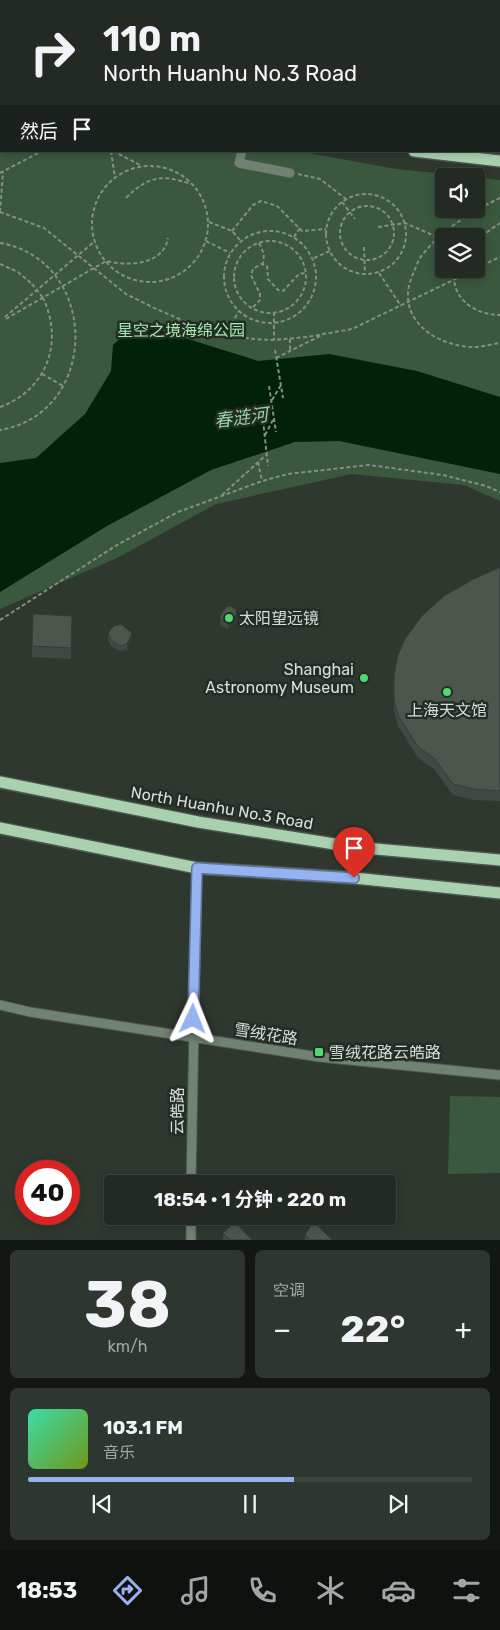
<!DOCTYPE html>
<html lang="zh">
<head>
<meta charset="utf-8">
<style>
  :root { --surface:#222a23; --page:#2e3630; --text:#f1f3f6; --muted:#a2a7a6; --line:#3f4641; --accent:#95b2f1 }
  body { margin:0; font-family:Rubik,"Noto Sans SC",sans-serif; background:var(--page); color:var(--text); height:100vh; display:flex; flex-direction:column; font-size:19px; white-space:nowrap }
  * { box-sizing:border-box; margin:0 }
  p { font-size:16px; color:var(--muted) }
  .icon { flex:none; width:28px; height:28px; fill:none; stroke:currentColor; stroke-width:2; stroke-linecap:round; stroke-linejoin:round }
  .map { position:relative; height:1240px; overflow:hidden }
  .side { display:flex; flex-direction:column; gap:10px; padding:10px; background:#131713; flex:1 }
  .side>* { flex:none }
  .banner { position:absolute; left:0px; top:0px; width:500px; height:152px; box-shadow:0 2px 8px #0003,0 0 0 1px var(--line); background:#222a23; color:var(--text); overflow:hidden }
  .tools { position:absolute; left:435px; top:168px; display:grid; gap:10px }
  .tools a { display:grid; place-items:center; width:50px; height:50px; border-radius:5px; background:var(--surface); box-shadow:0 2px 8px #0003,0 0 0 1px var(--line); font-size:25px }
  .speed { position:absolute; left:15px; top:1160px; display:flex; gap:10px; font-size:25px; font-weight:700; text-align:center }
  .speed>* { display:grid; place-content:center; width:65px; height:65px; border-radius:50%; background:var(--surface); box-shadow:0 2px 8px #0003,0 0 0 1px var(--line); line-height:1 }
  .speed .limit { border:8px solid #d22; background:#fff; color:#111 }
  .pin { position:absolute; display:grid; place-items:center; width:42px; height:42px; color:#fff; margin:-51px -21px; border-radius:50% 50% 50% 0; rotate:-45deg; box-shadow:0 0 5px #0007 }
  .pin .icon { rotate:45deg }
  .me { position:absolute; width:55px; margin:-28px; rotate:2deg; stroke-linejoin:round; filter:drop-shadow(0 0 4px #0008) }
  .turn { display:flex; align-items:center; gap:18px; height:105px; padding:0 20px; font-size:22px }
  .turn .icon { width:65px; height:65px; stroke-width:2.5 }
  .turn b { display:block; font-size:35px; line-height:42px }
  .then { display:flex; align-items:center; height:48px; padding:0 20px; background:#0003; gap:10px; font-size:19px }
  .big { font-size:38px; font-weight:700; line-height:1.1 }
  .side .card { flex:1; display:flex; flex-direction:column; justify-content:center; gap:8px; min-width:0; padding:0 18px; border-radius:8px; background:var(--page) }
  .side .dial { align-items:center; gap:0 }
  .dial b { font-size:65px; line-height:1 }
  .song { display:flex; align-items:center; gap:15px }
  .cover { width:60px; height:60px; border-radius:8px; background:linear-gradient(135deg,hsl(160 70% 55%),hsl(80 70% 35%)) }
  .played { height:5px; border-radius:2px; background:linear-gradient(90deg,var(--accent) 60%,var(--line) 60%) }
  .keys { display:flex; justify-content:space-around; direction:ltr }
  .heat { display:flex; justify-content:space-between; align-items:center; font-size:28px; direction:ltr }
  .side .tiles { flex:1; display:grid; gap:10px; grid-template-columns:1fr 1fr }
  .card:last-child { grid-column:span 2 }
  .trip { position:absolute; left:104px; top:1175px; width:292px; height:50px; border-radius:5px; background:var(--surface); box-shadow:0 2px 8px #0003,0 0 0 1px var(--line); font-weight:700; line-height:50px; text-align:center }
  .dock { display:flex; height:80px; justify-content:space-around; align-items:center; background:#0e110e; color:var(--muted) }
  .dock .icon { width:35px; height:35px }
  .dock .selected { color:var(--accent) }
  .dock b { font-size:22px; color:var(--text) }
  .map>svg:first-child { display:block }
  .green { fill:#3a583e; fill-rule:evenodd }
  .water { fill:#022109 }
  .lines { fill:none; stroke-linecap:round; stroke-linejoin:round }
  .minor-casing { stroke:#4d564d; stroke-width:11 }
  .major-casing { stroke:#4d564d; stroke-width:14 }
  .path { stroke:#858d86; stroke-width:2; stroke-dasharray:4 2.5; stroke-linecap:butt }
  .minor { stroke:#708372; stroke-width:9 }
  .major { stroke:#aad1af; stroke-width:11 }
  .path-bridge { stroke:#858d86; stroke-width:2; stroke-dasharray:4 2.5; stroke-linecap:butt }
  .wall { fill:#414a42 }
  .shaded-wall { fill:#353c36 }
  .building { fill:#4c564d; stroke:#353c36 }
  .route-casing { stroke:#61749d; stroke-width:12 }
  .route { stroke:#95b2f1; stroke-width:9 }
  .poi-dot { fill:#53d672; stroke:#242d25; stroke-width:2 }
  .labels { text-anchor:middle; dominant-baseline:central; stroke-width:5; stroke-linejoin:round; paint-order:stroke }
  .park-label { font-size:16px; fill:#a5e8af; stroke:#242d25 }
  .poi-label { font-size:16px; fill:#d8ded8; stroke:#242d25; text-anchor:start }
  .street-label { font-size:16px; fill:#d8ded8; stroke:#242d25 }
  .water-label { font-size:18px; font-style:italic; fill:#95d79f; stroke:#242d25 }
</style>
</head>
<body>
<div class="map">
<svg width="500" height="1240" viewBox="0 0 500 1240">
  <rect width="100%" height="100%" fill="#2e382f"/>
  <path class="green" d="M0,91L1,151H298L396,169L465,176H444V209H476V177L500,180V501L464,485L352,474L216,504L119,557L0,609ZM444,236H476V269H444Z
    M450,1096L500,1097V1173L448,1174Z"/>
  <path class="water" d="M137,323L258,361L329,354L417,371L500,397V474L339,441L295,442L211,470L107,526L0,592V463L36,458L85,414L111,371L113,345Z"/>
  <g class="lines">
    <g class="minor-casing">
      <path id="minor" d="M133,1V0
        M394,1L395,0
        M242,151L239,163L290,173
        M0,1005L30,1012L319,1057L500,1075
        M191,1184L197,868
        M191,1240V1216"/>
    </g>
    <g class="major-casing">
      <path id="major" d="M0,40H1
        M0,65H1
        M499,133L500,134
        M414,151L500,161
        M0,782L198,822L353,847L500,860
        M0,828L197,868L354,878L500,893"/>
    </g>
    <path class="path" d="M111,151L115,178
      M113,151L140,165
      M92 224a58 58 0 1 1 116 0a58 58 0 1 1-116 0Z
      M0,173L42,151
      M298,174L320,179L346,199
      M326 234a40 40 0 1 1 80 0a40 40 0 1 1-80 0Z
      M126,198C148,176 162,174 191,184
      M500,198C472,211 443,229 423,254C418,259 416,268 413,274C393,318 436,348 477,347C485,346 493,344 500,343
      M342,202L355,219
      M340 233a27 27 0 1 1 54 0a27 27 0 1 1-54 0Z
      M0,212L44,228L126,294L152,307L209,332L254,339L274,340L307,337L352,329L476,269
      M0,212L3,172
      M209,222L232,231L240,240
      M378,227L405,223L444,240
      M224 277a46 46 0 1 1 92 0a46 46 0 1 1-92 0Z
      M232,231L253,205L261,201L277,206L302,231L326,229
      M294,237L300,228
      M476,240L500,223
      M206,241L230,253
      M234 277a36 36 0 1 1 72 0a36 36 0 1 1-72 0Z
      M0,243C100,260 101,413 0,430
      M259,243L264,254L263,264
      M364,247L365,274
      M314,258L330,251
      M0,264L18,272L32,284
      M476,268L500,257
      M455,269C449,296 473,315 500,315
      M379,273L401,306
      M253,307L260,300V294L251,275L253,269L261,264L267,266L268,279L278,290L283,291L299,274L305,273
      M274,312V340
      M5,317L95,241
      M6,319L106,261C127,266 163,266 168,238
      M225,335L239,311
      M290,339V351
      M275,350L283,398
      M276,358L322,335
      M42,374L63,386
      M269,386L276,432
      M272,400L281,385
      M0,407C47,390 64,342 43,298
      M263,420L268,466
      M265,435L274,418
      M258,462L262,481
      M222,495L266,455
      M0,620L117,545L178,512L262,481L288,474L369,465L443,475L486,486L500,492"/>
    <use href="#minor" class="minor"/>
    <use href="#major" class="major"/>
    <path class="path-bridge" d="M32,284L43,298"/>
  </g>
  <path class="wall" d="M161,0H229V1H161Z
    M285,0H354V1H285Z
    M500,568V801L474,800L453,795L434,769L418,758L398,726L394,711V675Z
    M236,610V621L228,629L220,625L221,615Z
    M72,627L71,659L32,657V646Z
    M108,633L132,639L127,650L120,651L111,646L108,639Z
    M223,1233L252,1240H223Z
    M305,1234L332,1240H305Z"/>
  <path class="shaded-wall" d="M236,615V621L228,629V623Z
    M132,633V639L127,650V644Z"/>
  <path class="building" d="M322,0H351V1H328Z
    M399,0H427L436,1H398Z
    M498,568H500V790L498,791L474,789L453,784L434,758L418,747L398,715L394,700V675L398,655L405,639L421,617L444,596L472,580Z
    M231,606L236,610V615L228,623L220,619L221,615L226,607Z
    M33,614L72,616L71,648L32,646Z
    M121,624L132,633L127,644L120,646L111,640L108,633L114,626Z
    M235,1222L252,1240H230L223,1233Z
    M314,1222L332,1240H310L305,1234Z"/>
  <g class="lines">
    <g class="route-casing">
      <path id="route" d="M193,1019L197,868L354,878"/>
    </g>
    <use href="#route" class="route"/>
  </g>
  <g class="poi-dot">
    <circle cx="229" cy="618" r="5"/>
    <circle cx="364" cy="678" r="5"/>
    <circle cx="447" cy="692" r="5"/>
    <rect x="314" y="1047" width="10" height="10" rx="2.5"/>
  </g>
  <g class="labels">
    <g class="park-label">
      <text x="181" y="330">星空之境海绵公园</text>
    </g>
    <g class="poi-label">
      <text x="239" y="618">太阳望远镜</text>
      <text x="354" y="669" text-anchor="end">Shanghai<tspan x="354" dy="18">Astronomy Museum</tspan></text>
      <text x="447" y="710" text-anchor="middle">上海天文馆</text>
      <text x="329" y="1052">雪绒花路云皓路</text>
    </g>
    <g class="street-label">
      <text transform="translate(222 808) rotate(10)">North Huanhu No.3 Road</text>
      <text transform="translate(266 1034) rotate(9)">雪绒花路</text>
      <text transform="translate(177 1111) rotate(-90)">云皓路</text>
    </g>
    <g class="water-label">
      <text transform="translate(241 418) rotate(-7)">春涟河</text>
    </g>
  </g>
</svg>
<div class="tools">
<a><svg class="icon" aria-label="sound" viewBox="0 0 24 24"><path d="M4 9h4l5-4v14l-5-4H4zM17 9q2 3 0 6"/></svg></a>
<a><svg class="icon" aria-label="layers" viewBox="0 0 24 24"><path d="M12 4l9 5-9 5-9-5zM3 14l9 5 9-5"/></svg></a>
</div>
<div class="speed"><div class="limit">40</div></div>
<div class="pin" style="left:354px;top:878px;background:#d93025"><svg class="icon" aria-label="arrive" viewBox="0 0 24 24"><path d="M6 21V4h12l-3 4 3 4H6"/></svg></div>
<svg class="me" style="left:193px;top:1019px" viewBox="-20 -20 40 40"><path d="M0-17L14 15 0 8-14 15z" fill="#95b2f1" stroke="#fff" stroke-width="4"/></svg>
<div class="trip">18:54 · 1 分钟 · 220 m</div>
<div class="banner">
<div class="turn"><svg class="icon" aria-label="right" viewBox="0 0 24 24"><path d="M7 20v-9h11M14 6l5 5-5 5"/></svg><div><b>110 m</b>North Huanhu No.3 Road</div></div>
<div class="then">然后<svg class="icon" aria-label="arrive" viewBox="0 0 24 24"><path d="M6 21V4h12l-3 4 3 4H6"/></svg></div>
</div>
</div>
<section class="side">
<div class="tiles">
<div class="card dial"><b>38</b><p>km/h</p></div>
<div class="card"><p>空调</p>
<div class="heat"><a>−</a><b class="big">22°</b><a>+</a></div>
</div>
<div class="card">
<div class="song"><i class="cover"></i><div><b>103.1 FM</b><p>音乐</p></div></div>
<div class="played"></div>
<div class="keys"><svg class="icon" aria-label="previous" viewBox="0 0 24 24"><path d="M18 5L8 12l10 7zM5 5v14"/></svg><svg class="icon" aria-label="pause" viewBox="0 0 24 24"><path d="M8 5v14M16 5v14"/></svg><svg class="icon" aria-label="next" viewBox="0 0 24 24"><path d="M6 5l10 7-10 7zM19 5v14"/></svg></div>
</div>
</div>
</section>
<nav class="dock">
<b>18:53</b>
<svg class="icon selected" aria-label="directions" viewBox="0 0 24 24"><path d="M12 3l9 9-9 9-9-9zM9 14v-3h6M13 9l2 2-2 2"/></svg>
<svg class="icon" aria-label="music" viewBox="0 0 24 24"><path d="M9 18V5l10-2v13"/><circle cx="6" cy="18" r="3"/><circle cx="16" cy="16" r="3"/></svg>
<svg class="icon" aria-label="phone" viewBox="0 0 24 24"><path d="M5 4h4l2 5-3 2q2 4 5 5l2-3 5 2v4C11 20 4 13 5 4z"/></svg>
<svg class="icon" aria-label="climate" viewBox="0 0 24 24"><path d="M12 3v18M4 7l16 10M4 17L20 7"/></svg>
<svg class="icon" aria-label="car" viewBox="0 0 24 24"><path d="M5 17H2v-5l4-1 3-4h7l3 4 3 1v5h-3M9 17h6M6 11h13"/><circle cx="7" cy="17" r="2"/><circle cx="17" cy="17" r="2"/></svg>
<svg class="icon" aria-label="filters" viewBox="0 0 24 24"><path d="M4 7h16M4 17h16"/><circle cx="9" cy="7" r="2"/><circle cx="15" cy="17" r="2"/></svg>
</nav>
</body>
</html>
